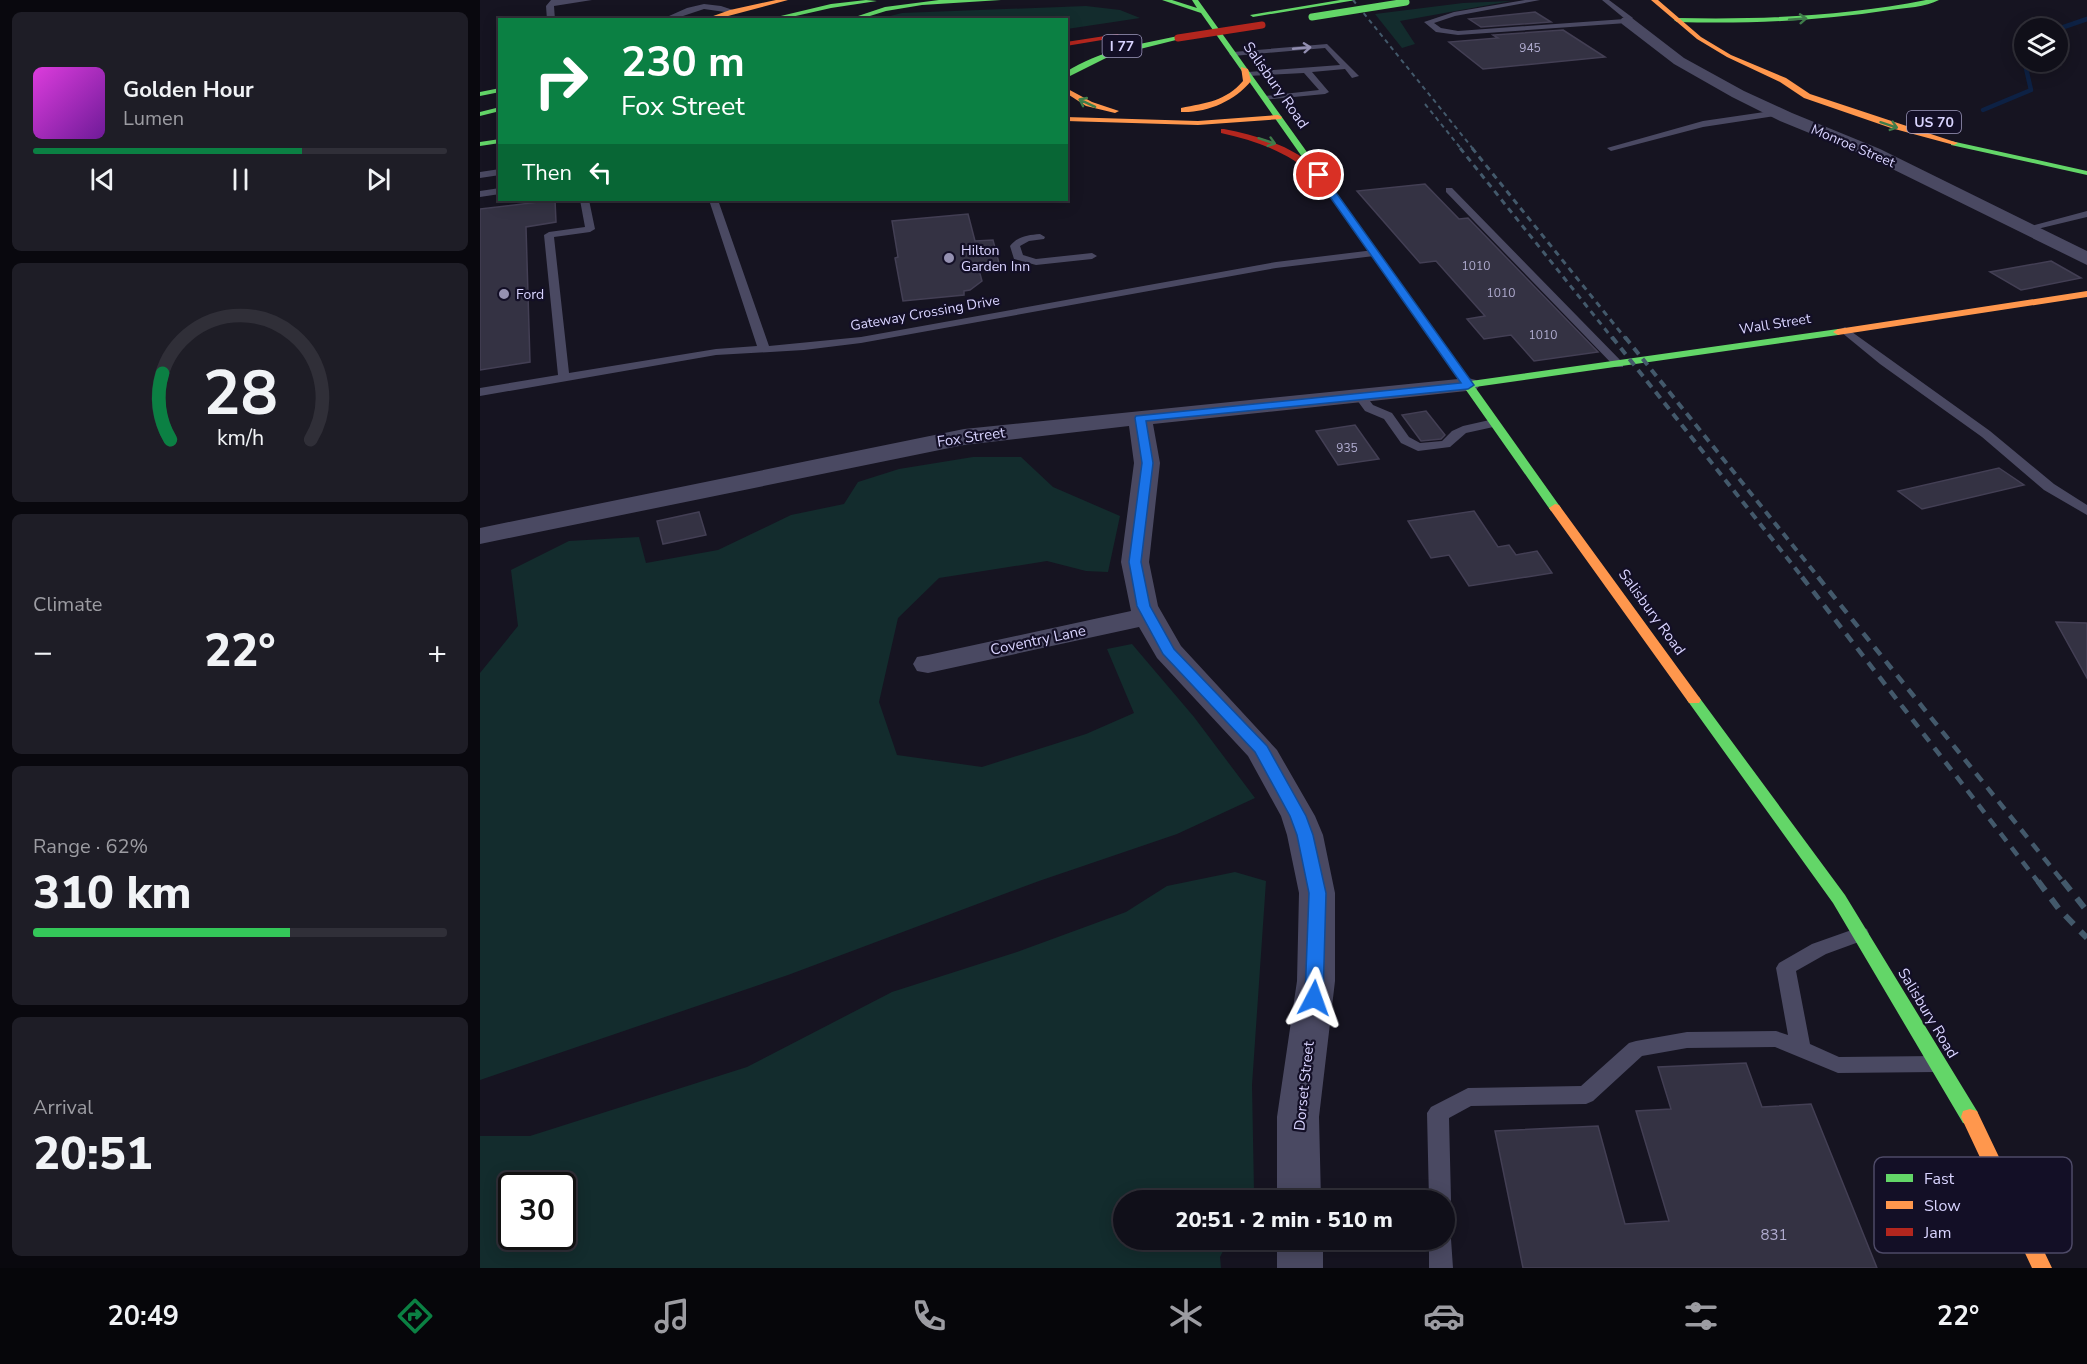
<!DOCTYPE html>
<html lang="en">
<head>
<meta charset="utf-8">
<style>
  :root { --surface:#100f19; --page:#1e1d26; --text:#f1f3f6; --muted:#9c9ca2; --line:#302f38; --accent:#0b8043 }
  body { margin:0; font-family:"Nunito Sans",sans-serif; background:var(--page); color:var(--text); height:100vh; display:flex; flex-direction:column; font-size:22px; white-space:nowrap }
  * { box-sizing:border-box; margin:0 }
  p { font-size:20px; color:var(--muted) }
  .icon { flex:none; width:33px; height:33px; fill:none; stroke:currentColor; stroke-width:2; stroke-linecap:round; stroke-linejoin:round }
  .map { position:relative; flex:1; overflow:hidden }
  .side { display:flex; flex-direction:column; gap:12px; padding:12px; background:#09080e; width:480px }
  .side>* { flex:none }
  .banner { position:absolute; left:18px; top:18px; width:570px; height:183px; border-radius:0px; box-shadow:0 3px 15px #0003,0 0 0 2px var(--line); background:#0b8043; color:#fff; overflow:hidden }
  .fabs { position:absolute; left:1534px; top:18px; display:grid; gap:12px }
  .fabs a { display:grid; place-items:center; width:54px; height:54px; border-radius:50%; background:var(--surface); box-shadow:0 3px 15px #0003,0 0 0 2px var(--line); font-size:30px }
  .speed { position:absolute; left:18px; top:1172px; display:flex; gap:12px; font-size:30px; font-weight:700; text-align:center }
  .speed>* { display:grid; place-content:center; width:78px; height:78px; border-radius:50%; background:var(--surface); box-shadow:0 3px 15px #0003,0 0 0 2px var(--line); line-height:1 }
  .speed .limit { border:3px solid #111; border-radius:9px; background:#fff; color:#111 }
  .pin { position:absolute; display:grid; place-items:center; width:51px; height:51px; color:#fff; margin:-26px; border:3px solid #fff; border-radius:50%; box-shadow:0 2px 6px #0007 }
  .me { position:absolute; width:66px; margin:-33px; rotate:4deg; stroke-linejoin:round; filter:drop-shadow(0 0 4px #0008) }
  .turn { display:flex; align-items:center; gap:21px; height:126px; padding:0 24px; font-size:27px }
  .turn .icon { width:78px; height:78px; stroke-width:2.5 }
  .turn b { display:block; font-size:42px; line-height:51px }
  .then { display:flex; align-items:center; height:57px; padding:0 24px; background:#0003; gap:12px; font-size:22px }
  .big { font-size:45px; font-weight:800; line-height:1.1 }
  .side .widget { flex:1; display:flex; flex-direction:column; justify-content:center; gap:9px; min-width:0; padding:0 21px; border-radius:9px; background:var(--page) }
  .side .dial { align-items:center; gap:0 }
  .dial svg { height:156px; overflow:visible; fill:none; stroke:var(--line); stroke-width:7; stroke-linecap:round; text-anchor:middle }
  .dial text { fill:var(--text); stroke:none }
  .song { display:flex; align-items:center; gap:18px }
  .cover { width:72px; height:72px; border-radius:9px; background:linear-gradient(135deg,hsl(300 70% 55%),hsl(280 70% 35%)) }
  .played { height:6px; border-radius:3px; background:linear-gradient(90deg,var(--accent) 65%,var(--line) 65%) }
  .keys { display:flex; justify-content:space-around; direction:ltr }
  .heat { display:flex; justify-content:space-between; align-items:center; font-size:33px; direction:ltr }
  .charge { height:9px; border-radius:4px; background:linear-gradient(90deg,#34c759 62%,var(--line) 0) }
  .trip { position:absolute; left:633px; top:1190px; width:342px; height:60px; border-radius:30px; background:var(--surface); box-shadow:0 3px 15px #0003,0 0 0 2px var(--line); font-weight:800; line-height:60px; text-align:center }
  .dock { display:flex; height:96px; justify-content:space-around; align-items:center; background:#06060a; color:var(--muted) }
  .dock .icon { width:42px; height:42px }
  .dock .current { color:var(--accent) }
  .dock b { font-size:27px; color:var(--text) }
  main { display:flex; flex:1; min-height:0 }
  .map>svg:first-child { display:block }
  .green { fill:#132c2d; fill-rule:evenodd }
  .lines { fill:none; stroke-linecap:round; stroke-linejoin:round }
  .stream { stroke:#0d2144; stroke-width:4.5 }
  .building { fill:#343243; stroke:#433f54; stroke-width:1.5 }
  .lane { fill:#4a4962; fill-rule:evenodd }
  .street { fill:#4a4962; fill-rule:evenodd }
  .fast { fill:#63d668; fill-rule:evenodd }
  .slow { fill:#ff974d; fill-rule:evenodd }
  .jam { fill:#b3261e; fill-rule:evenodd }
  .rail-far4 { stroke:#43596b; stroke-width:2; stroke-dasharray:4.5 4; stroke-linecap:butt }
  .rail-far3 { stroke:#43596b; stroke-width:3; stroke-dasharray:6 5; stroke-linecap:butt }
  .rail-far2 { stroke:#43596b; stroke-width:4; stroke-dasharray:8 6; stroke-linecap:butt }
  .rail-far1 { stroke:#43596b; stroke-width:4.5; stroke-dasharray:10 8; stroke-linecap:butt }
  .rail { stroke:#43596b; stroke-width:6; stroke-dasharray:12 10; stroke-linecap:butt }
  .fast-bridge { stroke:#63d668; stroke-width:7 }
  .jam-bridge { stroke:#b3261e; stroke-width:7 }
  .oneway { stroke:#3f7c4a }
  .oneway2 { stroke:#928eb0 }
  .route { fill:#1a73e8; stroke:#114b97; stroke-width:1.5 }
  .poi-dot { fill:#9591b1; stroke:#130f26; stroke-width:2 }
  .labels { text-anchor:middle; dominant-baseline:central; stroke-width:4.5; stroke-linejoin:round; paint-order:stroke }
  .number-label { font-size:12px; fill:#b0acd0 }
  .shield { fill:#130f26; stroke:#9e99be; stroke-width:1.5 }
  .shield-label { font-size:14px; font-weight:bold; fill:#d9d4ff }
  .far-street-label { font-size:14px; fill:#d9d4ff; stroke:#130f26 }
  .far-poi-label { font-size:14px; fill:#d9d4ff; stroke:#130f26; text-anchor:start }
  .street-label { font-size:15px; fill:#d9d4ff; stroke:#130f26 }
  .near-number-label { font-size:15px; fill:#b0acd0 }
  .key { fill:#130f26; stroke:#4e4a67; stroke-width:1.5 }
  .key-label { font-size:16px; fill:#d9d4ff }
</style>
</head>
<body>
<main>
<section class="side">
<div class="widget">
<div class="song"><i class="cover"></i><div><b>Golden Hour</b><p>Lumen</p></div></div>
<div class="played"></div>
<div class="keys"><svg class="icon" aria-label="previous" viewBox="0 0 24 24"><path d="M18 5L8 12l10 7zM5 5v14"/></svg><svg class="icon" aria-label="pause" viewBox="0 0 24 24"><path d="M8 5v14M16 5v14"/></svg><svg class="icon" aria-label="next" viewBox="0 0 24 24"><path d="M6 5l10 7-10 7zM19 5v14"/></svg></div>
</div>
<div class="widget dial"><svg viewBox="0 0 100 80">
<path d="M14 69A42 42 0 1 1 86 69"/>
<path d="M14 69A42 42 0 0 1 10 35" stroke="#0b8043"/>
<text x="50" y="56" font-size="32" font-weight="700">28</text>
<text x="50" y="72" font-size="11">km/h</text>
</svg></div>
<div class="widget"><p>Climate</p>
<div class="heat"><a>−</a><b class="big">22°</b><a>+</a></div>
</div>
<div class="widget"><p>Range · 62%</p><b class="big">310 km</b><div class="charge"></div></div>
<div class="widget"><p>Arrival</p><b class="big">20:51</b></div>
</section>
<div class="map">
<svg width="1607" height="1268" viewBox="0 0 1607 1268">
  <rect width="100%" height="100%" fill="#161421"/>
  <path class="green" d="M1031,1L920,21L935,44L922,48L895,14L983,3Z
    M606,6L640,10L660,18L587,29L586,20L398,19L422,13Z
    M493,457H541L573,487L640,516L628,572L606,571L567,561L459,578L418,618L399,702L417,755L502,767L606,734L654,713L627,649L652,644L714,717L775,798L697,834L559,881L308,975L0,1080V673L38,626L31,570L89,541L159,537L166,563L238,550L311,515L364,504L378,482L419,469Z
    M755,872L786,881L772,1085L774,1192L770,1200H644V1239H749L740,1257L741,1268H0V1136H50L267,1067L412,992L537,952L646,912L687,886ZM32,1185H82V1236H32Z"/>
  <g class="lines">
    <path class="stream" d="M1578,29L1607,19
      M1503,110L1551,90L1542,51L1545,47"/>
  </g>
  <path class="building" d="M1055,12L1071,22L1001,27L989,19Z
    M1083,30L1125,57L1003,69L969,42L1018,38L1013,35Z
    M945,184L979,219L988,218L1118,352L1054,361L1031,335L1004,339L987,319L1005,316L956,261L940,263L877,191Z
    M75,200L76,222L46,227L50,362L0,370V209Z
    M488,214L495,241L513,240L520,267L499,270L502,281L490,290L484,291V295L423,301L415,258L418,257L412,221Z
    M1571,261L1601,278L1541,290L1510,272Z
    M946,411L965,435L961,439L941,441L922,415Z
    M875,425L899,459L858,465L836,431Z
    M1519,468L1544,485L1442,509L1418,491Z
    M994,511L1018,547L1029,545L1036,555L1057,551L1072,573L989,586L969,555L951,558L928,521Z
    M219,512L226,535L183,544L177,521Z
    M1576,622L1607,623V678Z
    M1266,1063L1282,1107L1331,1104L1397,1268H1043L1015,1131L1118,1126L1145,1224L1189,1221L1156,1111L1191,1109L1178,1067Z"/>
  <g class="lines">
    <path class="lane" d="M71,0H112L74,6L75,20H67L66,6Z
      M1045,0H1060L975,16L954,23L961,28L978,31L1145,19L1122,0H1129L1153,18L1147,23L978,35L956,32L944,22L974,12Z
      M224,4L241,6L256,11L252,13L224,9L191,20H180L207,8Z
      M847,44L879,76L872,78L865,69L832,72L849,92L845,94L782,100V96H785L839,90L824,73L768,76L764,74L768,72L860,65L845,48L753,56L749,54L753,52Z
      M1298,110L1301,111V115L1223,127L1131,151L1127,148L1223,121Z
      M20,169V175L0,178V172Z
      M20,188V194L0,197V191Z
      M966,188H972L1143,363V367H1135L966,192Z
      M100,200H109L115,229L110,232L74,237L89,373L236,349L277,346L229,200H238L289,346L381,337L796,262L894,250L899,253L894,256L796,268L381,343L324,350L236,355L0,396V388L78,375L64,235L69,232L105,227Z
      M1607,211V217L1545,232L1540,229Z
      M560,234L565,237L564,239L549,241L540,246L543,255L556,259L612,253L617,256L612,259L556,265L534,259L530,246C538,236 548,235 560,234Z
      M1365,327L1510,431L1574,484L1607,505V515L1564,490L1502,437L1400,364L1361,332L1359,330Z
      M880,392L884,393L893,405L912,413L929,437L940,443L962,441L972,431L983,426L1014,419L1020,423L1018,426L986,433L970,447L938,451L921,443L904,419L885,411L874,396Z
      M1380,927L1387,929L1389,934L1387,939L1346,954L1316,971L1330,1044L1359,1057L1456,1056L1463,1058L1466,1064L1463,1070L1456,1072L1358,1073L1295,1047L1207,1048L1162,1056L1113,1101L1106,1104L991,1106L969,1118L971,1200L968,1207L964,1208V1200H949L947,1113L951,1107L988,1088L1101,1086L1149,1043L1156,1041L1207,1032L1296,1031L1308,1035L1296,968L1299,963L1332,944Z
      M964,1230L968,1232L971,1239L973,1268H949V1239H964Z"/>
    <path class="street" d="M1147,17L1152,18L1204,58L1264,91L1312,113L1400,149L1607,251V265L1388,157L1300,121L1252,97L1194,64L1142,24L1140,21L1142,18Z
      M988,378L996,380L1000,385L996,390L673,424L680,463L669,562L678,606L701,646L797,750L835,816L843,835L855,893V981L839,1117L841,1200H797V1117L817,981L819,893L807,835L801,816L768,756L677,658L659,627L448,673L437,671L433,664L437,657L448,655L651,611L641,562L654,463L649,426L484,445L0,544V528L484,429Z
      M797,1239H843V1268H797Z"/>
    <path class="fast" d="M386,0L397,1L351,8L298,20H284L351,4Z
      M459,0H521L442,5L406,11L377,20H366L405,7Z
      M682,0H692L717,8L712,0H718L991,381L1358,329L1363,332L1358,335L995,387L1081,508L1075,512L1071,511L721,13Z
      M860,0H876L773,17L770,15Z
      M1446,0H1459C1446,7 1425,8 1410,10C1339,21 1268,24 1197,22L1194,20L1197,18C1281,20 1364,16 1446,0Z
      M698,36L700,39L628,57L586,78V72C620,50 660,44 698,36Z
      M20,88V92L0,96V92Z
      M20,107V111L0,116V112Z
      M20,139V143L0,146V142Z
      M1471,141L1607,171V175L1471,145Z
      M1214,695L1219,697L1365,895L1497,1111L1499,1117L1497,1123L1490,1125L1483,1123L1353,903L1207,700Z"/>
    <path class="slow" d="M296,0H308L233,20H222L250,10Z
      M1171,0H1178L1221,37L1251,55L1306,78L1330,94L1478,143L1474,145L1411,128L1324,98L1300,82L1247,57L1217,39Z
      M761,67L768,69L771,81C755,101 727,113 701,112V108C726,103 746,101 763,81Z
      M586,88L612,102L639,111L635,113L606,106L586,93Z
      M798,115L802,117L801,119L718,125L586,121V117L718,121Z
      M1607,291V297L1358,335L1353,332L1358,329Z
      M1075,504L1079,505L1219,697L1221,700L1219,703H1209L1069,508Z
      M1490,1109L1497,1111L1572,1268H1552L1481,1117L1483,1111Z"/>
    <path class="jam" d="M638,34L640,37L586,46V42Z
      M744,129C780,136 817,147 843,175L836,177C808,152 777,141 741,133V129Z"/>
    <path class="rail-far4" d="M873,0L994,150
      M945,104L982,150"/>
    <path class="rail-far3" d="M980,148L1133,339
      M992,148L1146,339"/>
    <path class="rail-far2" d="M1132,337L1323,578
      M1145,337L1339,578"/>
    <path class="rail-far1" d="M1322,577L1559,883
      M1338,577L1584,883"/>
    <path class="rail" d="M1558,881L1579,909L1607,938
      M1583,881L1607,911"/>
    <path class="fast-bridge" d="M832,17L926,2"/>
    <path class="jam-bridge" d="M698,38L782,25"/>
  </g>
  <defs><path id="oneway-shaft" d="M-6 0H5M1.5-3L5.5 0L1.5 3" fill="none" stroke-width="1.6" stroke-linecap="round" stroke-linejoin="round" transform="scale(1.5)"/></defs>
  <g class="oneway">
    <use href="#oneway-shaft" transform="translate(1318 19) rotate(-4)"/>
    <use href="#oneway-shaft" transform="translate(607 103) rotate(-155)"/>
    <use href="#oneway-shaft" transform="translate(1409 125) rotate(18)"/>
    <use href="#oneway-shaft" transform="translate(787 141) rotate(18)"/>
  </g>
  <use class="oneway2" href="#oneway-shaft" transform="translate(822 48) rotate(-5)"/>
  <path class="route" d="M836,173H842L994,385L988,389L666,421L673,463L661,562L670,606L694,649L787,746L826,816L833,835L846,893L843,998L840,1002L834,1005L828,1002L825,998L829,893L817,835L810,816L775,752L683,654L657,606L649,562L662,463L655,418L656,416L981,383L836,177Z"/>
  <g class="poi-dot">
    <circle cx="469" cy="258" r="6"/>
    <circle cx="24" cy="294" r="6"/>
  </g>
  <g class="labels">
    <g class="number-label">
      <text x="1050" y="48">945</text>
      <text x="996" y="266">1010</text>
      <text x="1021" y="293">1010</text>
      <text x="1063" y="335">1010</text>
      <text x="867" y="448">935</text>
    </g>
    <g class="shield">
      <rect x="622.5" y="35" width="39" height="22" rx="4.5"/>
      <rect x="1427" y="111" width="54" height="22" rx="4.5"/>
    </g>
    <g class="shield-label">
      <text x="642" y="46">I 77</text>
      <text x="1454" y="122">US 70</text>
    </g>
    <g class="far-street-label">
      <text transform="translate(1373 146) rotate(23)">Monroe Street</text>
      <text transform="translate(445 313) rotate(-10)">Gateway Crossing Drive</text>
      <text transform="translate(1295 324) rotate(-9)">Wall Street</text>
    </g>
    <g class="far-poi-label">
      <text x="481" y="250">Hilton<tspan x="481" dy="16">Garden Inn</tspan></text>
      <text x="36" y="294">Ford</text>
    </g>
    <g class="street-label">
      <text transform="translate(796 85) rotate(55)">Salisbury Road</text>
      <text transform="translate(491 437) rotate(-8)">Fox Street</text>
      <text transform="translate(1172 612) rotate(54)">Salisbury Road</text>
      <text transform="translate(558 640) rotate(-12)">Coventry Lane</text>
      <text transform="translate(1448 1013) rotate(59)">Salisbury Road</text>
      <text transform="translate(824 1086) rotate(-84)">Dorset Street</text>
    </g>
    <g class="near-number-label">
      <text x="1294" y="1235">831</text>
    </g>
  </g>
  <rect x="1394" y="1157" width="198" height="96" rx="9" class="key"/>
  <rect x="1406" y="1174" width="27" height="8" fill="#63d668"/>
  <rect x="1406" y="1201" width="27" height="8" fill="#ff974d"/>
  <rect x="1406" y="1228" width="27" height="8" fill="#b3261e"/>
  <g class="key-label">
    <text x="1444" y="1184">Fast</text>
    <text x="1444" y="1211">Slow</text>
    <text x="1444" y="1238">Jam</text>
  </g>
</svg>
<div class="fabs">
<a><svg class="icon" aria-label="layers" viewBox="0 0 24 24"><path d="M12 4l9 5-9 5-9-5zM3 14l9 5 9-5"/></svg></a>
</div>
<div class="speed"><div class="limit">30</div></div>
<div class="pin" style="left:839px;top:175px;background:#d93025"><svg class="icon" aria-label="arrive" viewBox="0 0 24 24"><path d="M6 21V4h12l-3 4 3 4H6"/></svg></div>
<svg class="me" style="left:834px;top:998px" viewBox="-20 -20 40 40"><path d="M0-17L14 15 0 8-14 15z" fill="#1a73e8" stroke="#fff" stroke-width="4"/></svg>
<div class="trip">20:51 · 2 min · 510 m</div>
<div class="banner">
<div class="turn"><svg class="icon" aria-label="right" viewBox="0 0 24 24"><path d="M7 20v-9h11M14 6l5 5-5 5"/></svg><div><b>230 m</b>Fox Street</div></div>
<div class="then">Then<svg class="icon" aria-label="left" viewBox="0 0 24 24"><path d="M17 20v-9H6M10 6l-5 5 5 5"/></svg></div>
</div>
</div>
</main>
<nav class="dock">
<b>20:49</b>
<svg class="icon current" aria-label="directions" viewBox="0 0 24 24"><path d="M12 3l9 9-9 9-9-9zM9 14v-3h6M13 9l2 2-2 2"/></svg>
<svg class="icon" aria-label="music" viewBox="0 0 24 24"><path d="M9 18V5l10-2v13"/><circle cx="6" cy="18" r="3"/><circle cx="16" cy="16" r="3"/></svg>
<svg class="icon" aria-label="phone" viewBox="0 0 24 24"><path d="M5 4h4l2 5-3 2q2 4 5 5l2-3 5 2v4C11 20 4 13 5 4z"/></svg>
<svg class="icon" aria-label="climate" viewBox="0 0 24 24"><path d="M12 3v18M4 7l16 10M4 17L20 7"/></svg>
<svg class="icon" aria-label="car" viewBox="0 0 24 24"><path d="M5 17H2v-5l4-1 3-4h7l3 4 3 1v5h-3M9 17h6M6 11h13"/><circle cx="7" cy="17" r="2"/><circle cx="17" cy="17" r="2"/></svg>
<svg class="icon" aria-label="filters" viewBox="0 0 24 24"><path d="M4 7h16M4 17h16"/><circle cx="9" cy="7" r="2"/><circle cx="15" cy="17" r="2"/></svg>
<b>22°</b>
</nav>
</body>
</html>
